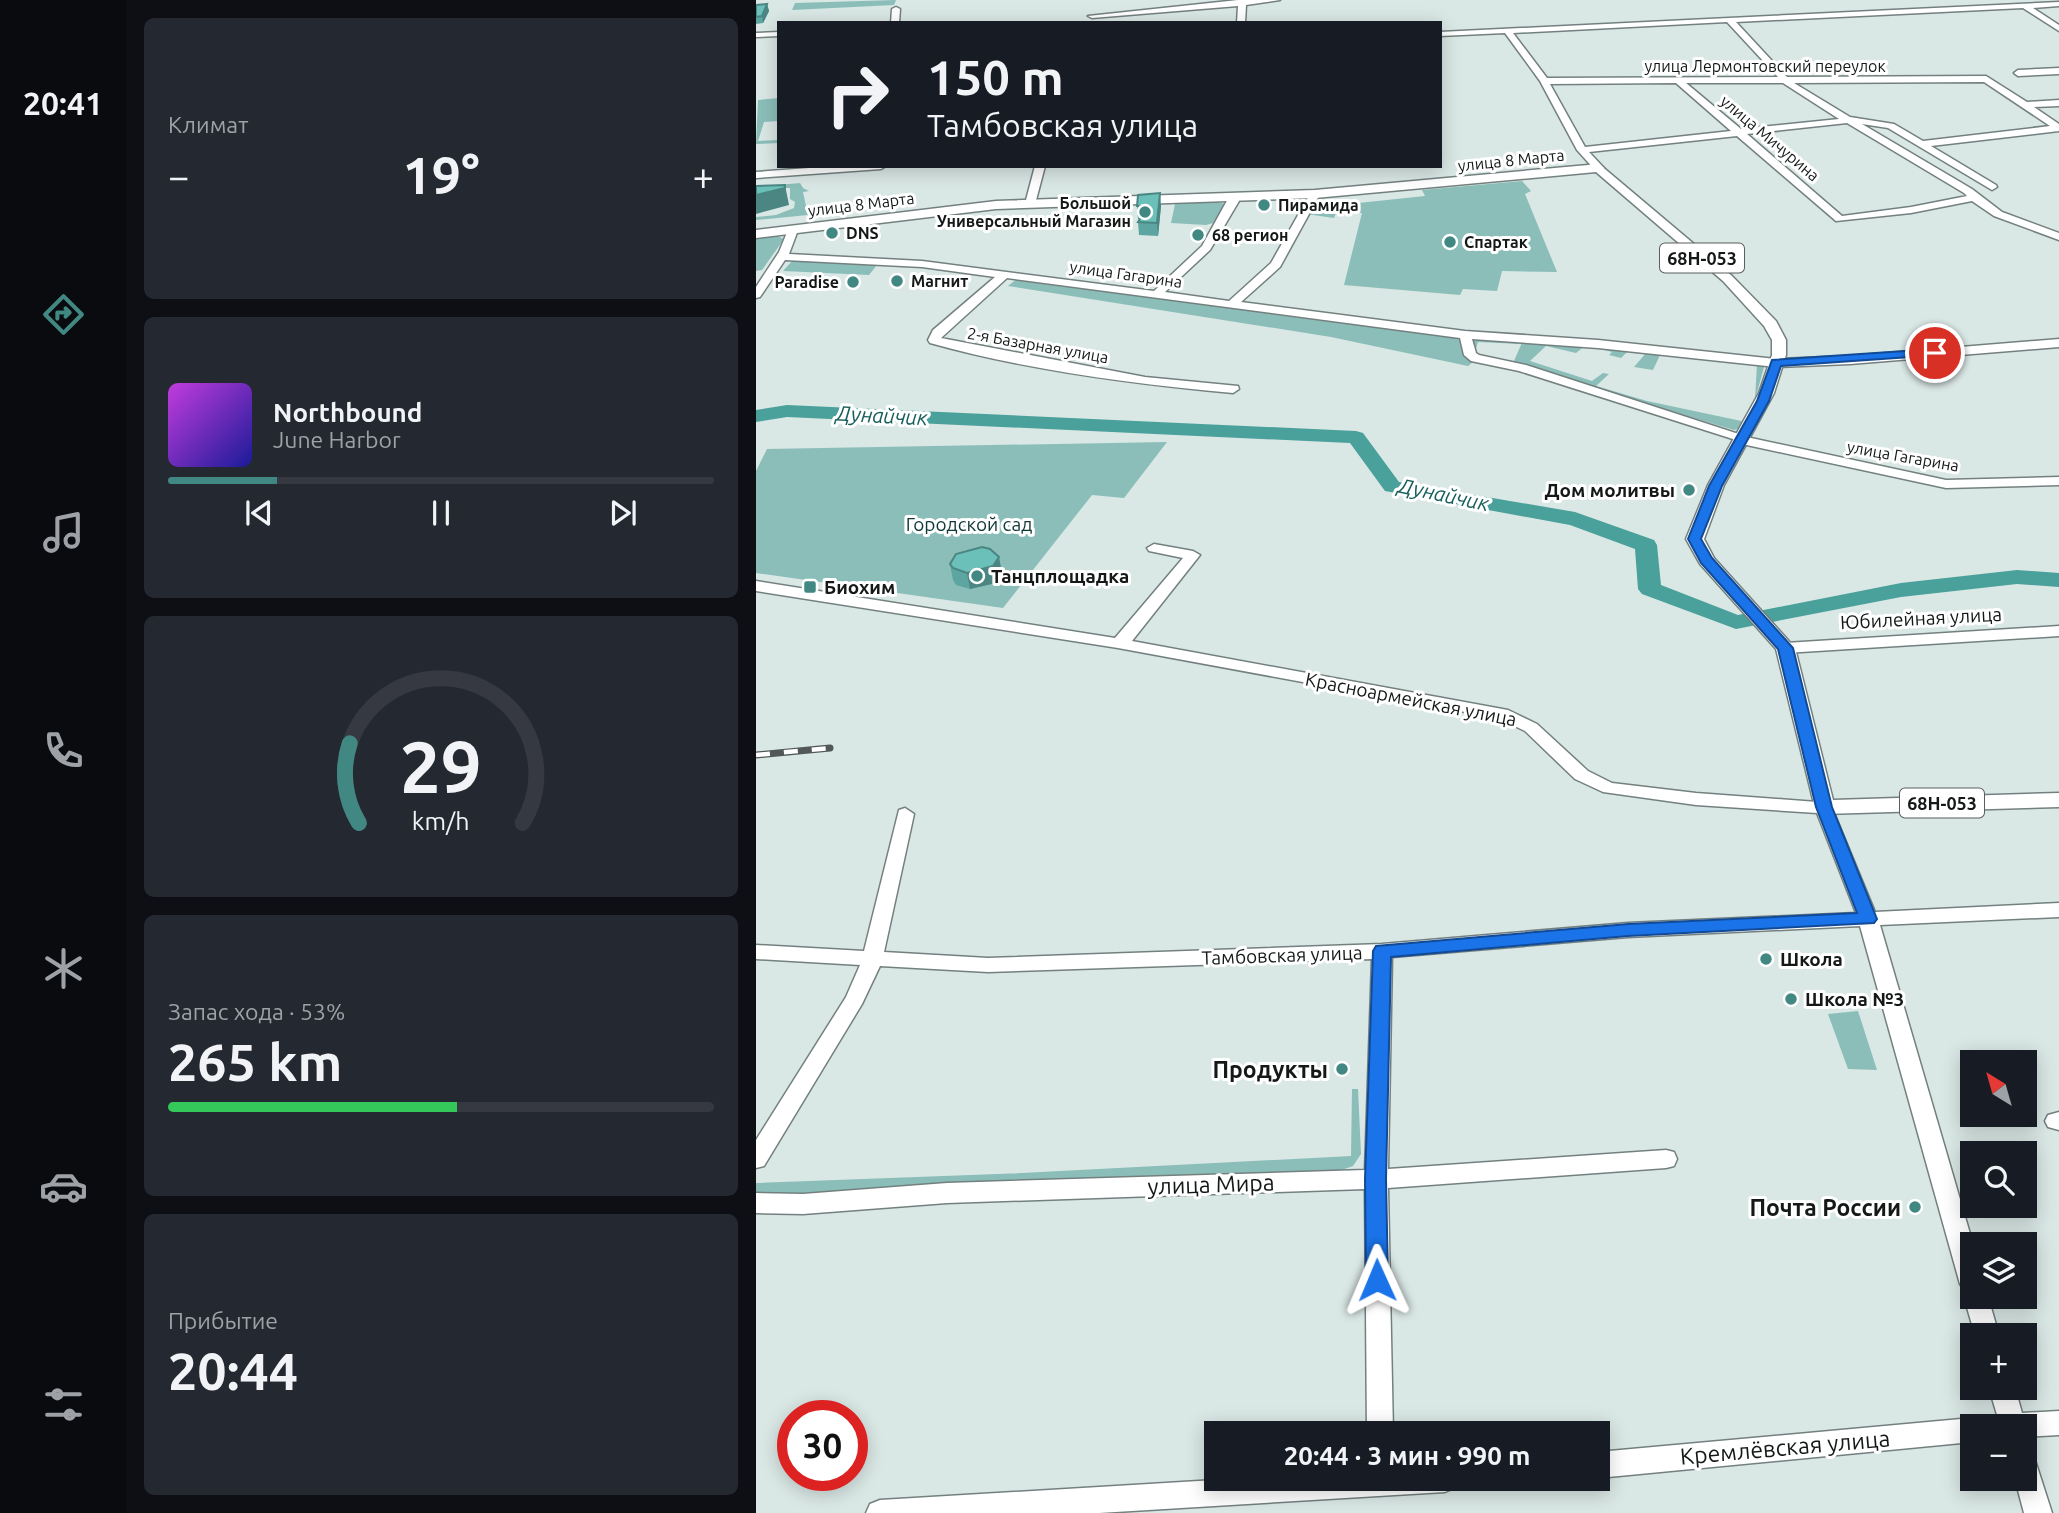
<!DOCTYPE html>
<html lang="ru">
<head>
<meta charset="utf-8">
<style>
  :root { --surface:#171b24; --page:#242831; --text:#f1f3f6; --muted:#9ea1a6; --line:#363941; --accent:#418883 }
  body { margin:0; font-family:Ubuntu,sans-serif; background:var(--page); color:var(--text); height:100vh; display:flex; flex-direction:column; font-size:26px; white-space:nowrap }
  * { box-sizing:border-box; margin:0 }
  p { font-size:23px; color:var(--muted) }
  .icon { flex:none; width:38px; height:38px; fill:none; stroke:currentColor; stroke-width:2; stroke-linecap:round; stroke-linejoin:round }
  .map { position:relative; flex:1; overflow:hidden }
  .sheet { display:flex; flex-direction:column; gap:18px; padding:18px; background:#0d0f14; width:630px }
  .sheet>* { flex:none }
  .guide { position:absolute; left:21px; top:21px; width:665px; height:147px; border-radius:0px; box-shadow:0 4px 18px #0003; background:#171b24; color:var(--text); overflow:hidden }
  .needle { width:46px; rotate:323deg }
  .controls { position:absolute; left:1204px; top:1050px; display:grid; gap:14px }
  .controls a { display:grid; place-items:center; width:77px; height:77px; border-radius:0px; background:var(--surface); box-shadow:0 4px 18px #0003; font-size:35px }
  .speed { position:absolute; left:21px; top:1400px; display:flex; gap:14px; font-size:35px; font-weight:700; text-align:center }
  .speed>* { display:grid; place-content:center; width:91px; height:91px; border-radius:50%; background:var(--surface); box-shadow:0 4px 18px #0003; line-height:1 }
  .speed .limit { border:10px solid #d22; background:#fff; color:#111 }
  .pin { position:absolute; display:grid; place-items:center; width:60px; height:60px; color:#fff; margin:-30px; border:4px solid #fff; border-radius:50%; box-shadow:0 2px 7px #0007 }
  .me { position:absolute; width:77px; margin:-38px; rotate:359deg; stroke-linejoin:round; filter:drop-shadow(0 0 5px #0008) }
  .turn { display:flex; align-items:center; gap:24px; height:147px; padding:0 35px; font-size:32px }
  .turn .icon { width:91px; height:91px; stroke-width:2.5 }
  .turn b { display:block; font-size:49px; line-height:60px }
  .big { font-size:52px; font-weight:700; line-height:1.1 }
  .sheet .card { flex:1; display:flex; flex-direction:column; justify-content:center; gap:10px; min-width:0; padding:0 24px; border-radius:10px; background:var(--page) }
  .sheet .dial { align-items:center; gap:0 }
  .dial svg { height:182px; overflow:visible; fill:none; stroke:var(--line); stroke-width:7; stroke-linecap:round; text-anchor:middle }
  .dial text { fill:var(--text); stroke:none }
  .song { display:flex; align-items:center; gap:21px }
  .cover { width:84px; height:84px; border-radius:10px; background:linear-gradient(135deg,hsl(290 70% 55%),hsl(240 70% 35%)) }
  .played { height:7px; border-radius:4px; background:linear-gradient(90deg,var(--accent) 20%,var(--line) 20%) }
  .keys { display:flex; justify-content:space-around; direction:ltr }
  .heat { display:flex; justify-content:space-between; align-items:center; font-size:38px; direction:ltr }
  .charge { height:10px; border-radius:5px; background:linear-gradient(90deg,#34c759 53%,var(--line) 0) }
  .trip { position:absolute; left:448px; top:1421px; width:406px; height:70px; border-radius:0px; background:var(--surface); box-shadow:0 4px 18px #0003; font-weight:700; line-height:70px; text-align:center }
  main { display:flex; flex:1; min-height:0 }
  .tab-bar { display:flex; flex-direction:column; width:126px; justify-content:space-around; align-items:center; background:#090b0e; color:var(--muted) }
  .tab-bar .icon { width:49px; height:49px }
  .tab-bar .current { color:var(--accent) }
  .tab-bar b { font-size:32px; color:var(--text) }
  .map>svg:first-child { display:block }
  .green { fill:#8bbeb9; fill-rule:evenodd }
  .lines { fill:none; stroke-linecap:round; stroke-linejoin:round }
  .river { fill:#4aa09a; fill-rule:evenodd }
  .minor-casing { stroke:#73807f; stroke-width:3 }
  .major-casing { stroke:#73807f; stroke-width:3 }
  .minor { fill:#fff; fill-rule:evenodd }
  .major { fill:#fff; fill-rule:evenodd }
  .rail-casing { stroke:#515857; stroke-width:7 }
  .rail { stroke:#fff; stroke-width:4.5; stroke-dasharray:14; stroke-linecap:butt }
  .wall { fill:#5ca5a0 }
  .shaded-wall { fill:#4b8682 }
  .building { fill:#6bc0ba; stroke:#4b8682; stroke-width:2 }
  .route { fill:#1a73e8; stroke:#114b97; stroke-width:2 }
  .poi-dot { fill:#418883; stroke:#fff; stroke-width:2.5 }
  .labels { text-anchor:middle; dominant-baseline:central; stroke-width:6; stroke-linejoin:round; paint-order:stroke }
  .far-street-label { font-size:16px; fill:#141918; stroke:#fff }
  .far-poi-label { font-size:16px; font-weight:bold; fill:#141918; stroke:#fff; text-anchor:start }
  .shield { fill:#fff; stroke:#5a5e5d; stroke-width:2 }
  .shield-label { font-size:18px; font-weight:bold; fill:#141918 }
  .poi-label { font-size:19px; font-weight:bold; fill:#141918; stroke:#fff; text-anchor:start }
  .park-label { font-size:19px; fill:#0f3936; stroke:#fff }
  .street-label { font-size:19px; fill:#141918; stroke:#fff }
  .water-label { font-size:21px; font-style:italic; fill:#185f5b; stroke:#fff }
  .near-poi-label { font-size:23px; font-weight:bold; fill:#141918; stroke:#fff; text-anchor:end }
  .near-street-label { font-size:23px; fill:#141918; stroke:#fff }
</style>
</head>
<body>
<main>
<nav class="tab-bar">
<b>20:41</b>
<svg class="icon current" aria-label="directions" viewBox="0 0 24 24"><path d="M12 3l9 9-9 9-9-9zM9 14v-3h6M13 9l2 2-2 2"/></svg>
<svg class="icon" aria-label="music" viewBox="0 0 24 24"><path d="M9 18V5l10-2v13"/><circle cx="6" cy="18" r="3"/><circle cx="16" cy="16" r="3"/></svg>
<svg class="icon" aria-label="phone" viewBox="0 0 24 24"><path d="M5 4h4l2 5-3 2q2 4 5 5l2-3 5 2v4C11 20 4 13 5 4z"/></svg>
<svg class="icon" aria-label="climate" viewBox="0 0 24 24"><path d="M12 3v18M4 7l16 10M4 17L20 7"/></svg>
<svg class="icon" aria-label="car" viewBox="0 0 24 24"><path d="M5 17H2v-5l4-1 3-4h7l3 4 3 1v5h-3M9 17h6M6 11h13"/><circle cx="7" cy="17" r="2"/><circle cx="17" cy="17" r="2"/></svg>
<svg class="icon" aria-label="filters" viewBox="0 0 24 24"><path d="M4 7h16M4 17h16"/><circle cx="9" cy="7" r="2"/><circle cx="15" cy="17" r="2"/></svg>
</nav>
<section class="sheet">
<div class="card"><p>Климат</p>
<div class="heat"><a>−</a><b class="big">19°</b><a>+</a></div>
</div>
<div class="card">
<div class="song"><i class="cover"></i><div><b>Northbound</b><p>June Harbor</p></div></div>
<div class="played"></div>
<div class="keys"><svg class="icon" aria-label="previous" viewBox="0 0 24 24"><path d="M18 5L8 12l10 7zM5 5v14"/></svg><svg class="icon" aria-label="pause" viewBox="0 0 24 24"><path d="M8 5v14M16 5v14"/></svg><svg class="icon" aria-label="next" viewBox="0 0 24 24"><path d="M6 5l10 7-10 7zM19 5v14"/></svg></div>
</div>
<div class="card dial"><svg viewBox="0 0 100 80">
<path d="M14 69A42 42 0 1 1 86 69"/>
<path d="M14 69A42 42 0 0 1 10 34" stroke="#418883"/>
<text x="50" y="56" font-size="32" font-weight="700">29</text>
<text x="50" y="72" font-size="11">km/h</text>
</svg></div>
<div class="card"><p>Запас хода · 53%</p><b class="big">265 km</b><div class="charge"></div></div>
<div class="card"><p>Прибытие</p><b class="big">20:44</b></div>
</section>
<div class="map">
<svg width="1303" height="1513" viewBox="0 0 1303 1513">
  <rect width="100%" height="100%" fill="#d9e7e5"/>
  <path class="green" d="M140,0L138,5L36,10L39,3Z
    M23,98V121L8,122L2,141L23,140V143L0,144L2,100Z
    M766,181L775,191L769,194L801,272L746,271L741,291L707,289L704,295L588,285L606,213H580L578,218L550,214C563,199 573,205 591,208L593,204L669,196L666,190Z
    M44,183L47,188L53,191L47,192L52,215L0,220V217L20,215L38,208L39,202L34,199V188L0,187Z
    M456,201L469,204L461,222L450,225L415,223L419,204Z
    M21,236L28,239L6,270L0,271V238Z
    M36,261L121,265L113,275L27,271Z
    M261,279L699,338L705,340L718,361L712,366L575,337L252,286Z
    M711,339L829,345L998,363L1008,367L999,400L1001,364L904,355L897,370L878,367L890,353L872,351L865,358L853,355L856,352L830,345L820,353L790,346L774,361L836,381L847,373L853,374L840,386L891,401L990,422L985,428L978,430L766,367L721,358L716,354ZM722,342L765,344V345L758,361L718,355Z
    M411,442L368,498L336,495L247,608L0,573V471L11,449Z
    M1102,1011L1121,1070L1092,1069L1072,1014Z
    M596,1089H602L605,1154L597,1166L580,1172L0,1200V1183L266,1173L595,1156Z"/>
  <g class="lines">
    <path class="river" d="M31,405L600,431L607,433L643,482L819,512L898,540L901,545L905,585L982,615L1145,583L1261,570L1303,573V587L1261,584L1145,597L980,629L886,594L882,589L879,549L814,525L629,491L594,443L31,417L0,422V410Z"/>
    <g class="minor-casing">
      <path id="minor" d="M524,0L490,5L489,23H481L482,6L336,18L332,16L482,0Z
        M1303,2V6L1277,8L1303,25V31L1267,8L980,22L1031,77L1230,76L1271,102L1303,100V106L1278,107L1303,124V131L1175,146L1240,185L1241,187L1236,190L1132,128L1106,124L1216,189L1246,212L1303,233V240L1238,216L1216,201L1155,213L1080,221L981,136L833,152L848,168L839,170L821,150L784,81L749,33L684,36V32ZM971,22L1022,77L791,78L757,33ZM1228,82L1294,126L1167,141L1138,124L1094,117L1038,83ZM920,83L975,131L829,147L794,84ZM930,83H1027L1083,119L985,129ZM1091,123L1208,193L1211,196L1155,207L1086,216L991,134Z
        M140,7L144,9L143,23H135L136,9Z
        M23,32V36L0,37V33Z
        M1303,68V74L1262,76L1258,73L1262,70Z
        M80,166H130L125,169L0,178V172Z
        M279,166H289L279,204L274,207L269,204Z
        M559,191L564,194L524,267L485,302L709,331L842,340L1020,359L1094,356L1303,339V347L1094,364L1020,367L842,348L716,339L720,353L723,355L770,365L995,438L1190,480L1303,477V485L1190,488L986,444L980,440L763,371L715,361L708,355L704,338L251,278L185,338L389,377L482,386L483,389L477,393C378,384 270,370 174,343L172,340L177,330L239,277L166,267L29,260L4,297L0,298V287L23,252L32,230L37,227L42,230L33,254L166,261L398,291L446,246L473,197L478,194L482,195L483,201L454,250L409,292L473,301L515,263L554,194Z
        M398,544L437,551L444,555L376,641L752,710L781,724L832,771L856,783L940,793L1074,803L1119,912L1303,903V917L1124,925L1217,1244L1216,1297H1232L1243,1335H1219L1208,1297L1210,1292L1204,1284L1104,926L872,937L636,957L632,1169L910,1150L918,1152L921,1159L918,1166L910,1168L632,1188L637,1433H611L609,1189L191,1203L47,1214L0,1213V1193L47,1194L191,1183L609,1170L616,959L232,972L124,966L106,1004L8,1166L0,1168V1140L90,997L104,965L0,959V945L108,951L143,810L149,808L158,814L128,952L232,958L626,944L872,923L1100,913L1061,813L940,805L847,792L819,779L769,731L742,718L362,648L0,591V581L359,638L427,558L393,551L391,548Z
        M1303,626V636L1029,653L1021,648L1029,643Z
        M1303,1112V1130L1292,1127L1289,1121L1292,1115Z
        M1233,1388H1259L1266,1413L1303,1411V1435L1269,1437V1426H1238L1242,1418Z
        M1216,1418L1225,1421L1227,1426H1216V1442L842,1478V1452Z
        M1269,1453L1278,1457L1296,1513H1268L1259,1479H1269Z
        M476,1479H702L698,1488L689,1492L343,1513H110L114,1504L124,1500Z"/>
    </g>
    <g class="major-casing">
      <path id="major" d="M843,164L976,276L1020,321L1030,340V355L1018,393L968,485L948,539L958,558L1039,648L1077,800L1303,793V807L1068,814L1060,812L1020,649L944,564L930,539L952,485L1003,393L1016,355V340L1008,326L967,281L840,172L559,198L240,209L0,238V230L240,201L559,190Z"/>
    </g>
    <use href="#minor" class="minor"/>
    <use href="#major" class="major"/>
    <g class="rail-casing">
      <path id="rail" d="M0,755L74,748"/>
    </g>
    <use href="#rail" class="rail"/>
  </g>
  <path class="wall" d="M11,4L13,11L7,23L0,24V5Z
    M381,206H405L402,236L383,235L382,222L384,219H382Z
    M194,564L246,573L240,583L214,589L200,585L197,580Z"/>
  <path class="shaded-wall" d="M11,4L13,11L7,23L6,16Z
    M29,185L33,205L0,214V195Z
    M404,193L405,206L402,236L401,223Z
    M243,557L246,573L240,583L214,589L211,573Z"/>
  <path class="building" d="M11,4L6,16L0,17V5Z
    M29,185V188L0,195V186Z
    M404,193L401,223L382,222L392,206H381L382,195Z
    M226,547L234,549L243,557L237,566L211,573L197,568L194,564L200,554Z"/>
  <path class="route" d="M1179,349L1185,353L1183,355L1025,366L1013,401L966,486L945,539L956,558L1037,648L1076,807L1121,919L1118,923L872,936L635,957L630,1179L632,1280L629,1287L621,1290L614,1287L610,1280L609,1179L617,951L620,946L872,924L1101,913L1060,807L1022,649L945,563L932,539L953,486L1001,401L1016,360Z"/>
  <g class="poi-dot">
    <circle cx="508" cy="205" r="7"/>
    <circle cx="389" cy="212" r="7"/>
    <circle cx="76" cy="233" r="7"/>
    <circle cx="442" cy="235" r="7"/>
    <circle cx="694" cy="242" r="7"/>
    <circle cx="141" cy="281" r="7"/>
    <circle cx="97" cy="282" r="7"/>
    <circle cx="933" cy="490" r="7"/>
    <circle cx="221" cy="576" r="7"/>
    <rect x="47" y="580" width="14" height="14" rx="3.5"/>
    <circle cx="1010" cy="959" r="7"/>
    <circle cx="1035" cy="999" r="7"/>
    <circle cx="586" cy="1069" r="7"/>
    <circle cx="1159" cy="1207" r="7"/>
  </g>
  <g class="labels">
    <g class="far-street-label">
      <text x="1009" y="66">улица Лермонтовский переулок</text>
      <text transform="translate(1014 138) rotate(40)">улица Мичурина</text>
      <text transform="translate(755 160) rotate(-6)">улица 8 Марта</text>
      <text transform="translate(105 204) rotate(-7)">улица 8 Марта</text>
      <text transform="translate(370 274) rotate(8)">улица Гагарина</text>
      <text transform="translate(282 345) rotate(10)">2-я Базарная улица</text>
      <text transform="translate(1147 456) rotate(10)">улица Гагарина</text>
    </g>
    <g class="far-poi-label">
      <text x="375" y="203" text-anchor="end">Большой<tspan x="375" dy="18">Универсальный Магазин</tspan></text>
      <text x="522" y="205">Пирамида</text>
      <text x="90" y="233">DNS</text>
      <text x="456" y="235">68 регион</text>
      <text x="708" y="242">Спартак</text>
      <text x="155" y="281">Магнит</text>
      <text x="83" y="282" text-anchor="end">Paradise</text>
    </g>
    <g class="shield">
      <rect x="904" y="243.5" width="84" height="29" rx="5"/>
      <rect x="1144" y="788.5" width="84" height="29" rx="5"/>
    </g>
    <g class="shield-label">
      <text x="946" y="258">68Н-053</text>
      <text x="1186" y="803">68Н-053</text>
    </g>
    <g class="poi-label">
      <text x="919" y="490" text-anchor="end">Дом молитвы</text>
      <text x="235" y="576">Танцплощадка</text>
      <text x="68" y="587">Биохим</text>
      <text x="1024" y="959">Школа</text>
      <text x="1049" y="999">Школа №3</text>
    </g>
    <g class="park-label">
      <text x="213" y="524">Городской сад</text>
    </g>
    <g class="street-label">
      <text transform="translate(1165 618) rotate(-3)">Юбилейная улица</text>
      <text transform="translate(655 699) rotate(11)">Красноармейская улица</text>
      <text transform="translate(526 955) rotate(-2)">Тамбовская улица</text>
    </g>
    <g class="water-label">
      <text transform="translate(126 415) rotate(3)">Дунайчик</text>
      <text transform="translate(688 494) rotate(12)">Дунайчик</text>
    </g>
    <g class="near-poi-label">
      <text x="572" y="1069">Продукты</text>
      <text x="1145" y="1207">Почта России</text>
    </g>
    <g class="near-street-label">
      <text transform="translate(455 1184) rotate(-2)">улица Мира</text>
      <text transform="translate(1029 1447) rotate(-5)">Кремлёвская улица</text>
    </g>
  </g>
</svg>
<div class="controls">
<a><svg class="needle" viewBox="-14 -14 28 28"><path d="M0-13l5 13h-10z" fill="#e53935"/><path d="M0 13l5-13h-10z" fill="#9ea1a6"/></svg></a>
<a><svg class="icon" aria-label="search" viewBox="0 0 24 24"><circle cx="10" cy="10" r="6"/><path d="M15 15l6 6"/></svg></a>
<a><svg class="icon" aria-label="layers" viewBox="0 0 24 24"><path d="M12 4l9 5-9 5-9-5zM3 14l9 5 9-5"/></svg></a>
<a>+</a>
<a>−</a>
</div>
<div class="speed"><div class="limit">30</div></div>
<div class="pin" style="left:1179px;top:353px;background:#d93025"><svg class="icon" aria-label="arrive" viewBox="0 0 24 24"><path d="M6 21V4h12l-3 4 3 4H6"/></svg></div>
<svg class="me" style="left:621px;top:1280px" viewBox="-20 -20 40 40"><path d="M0-17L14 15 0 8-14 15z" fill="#1a73e8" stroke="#fff" stroke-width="4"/></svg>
<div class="trip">20:44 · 3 мин · 990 m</div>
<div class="guide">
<div class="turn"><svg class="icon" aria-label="right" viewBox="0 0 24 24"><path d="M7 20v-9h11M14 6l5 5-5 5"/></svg><div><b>150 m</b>Тамбовская улица</div></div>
</div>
</div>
</main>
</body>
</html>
